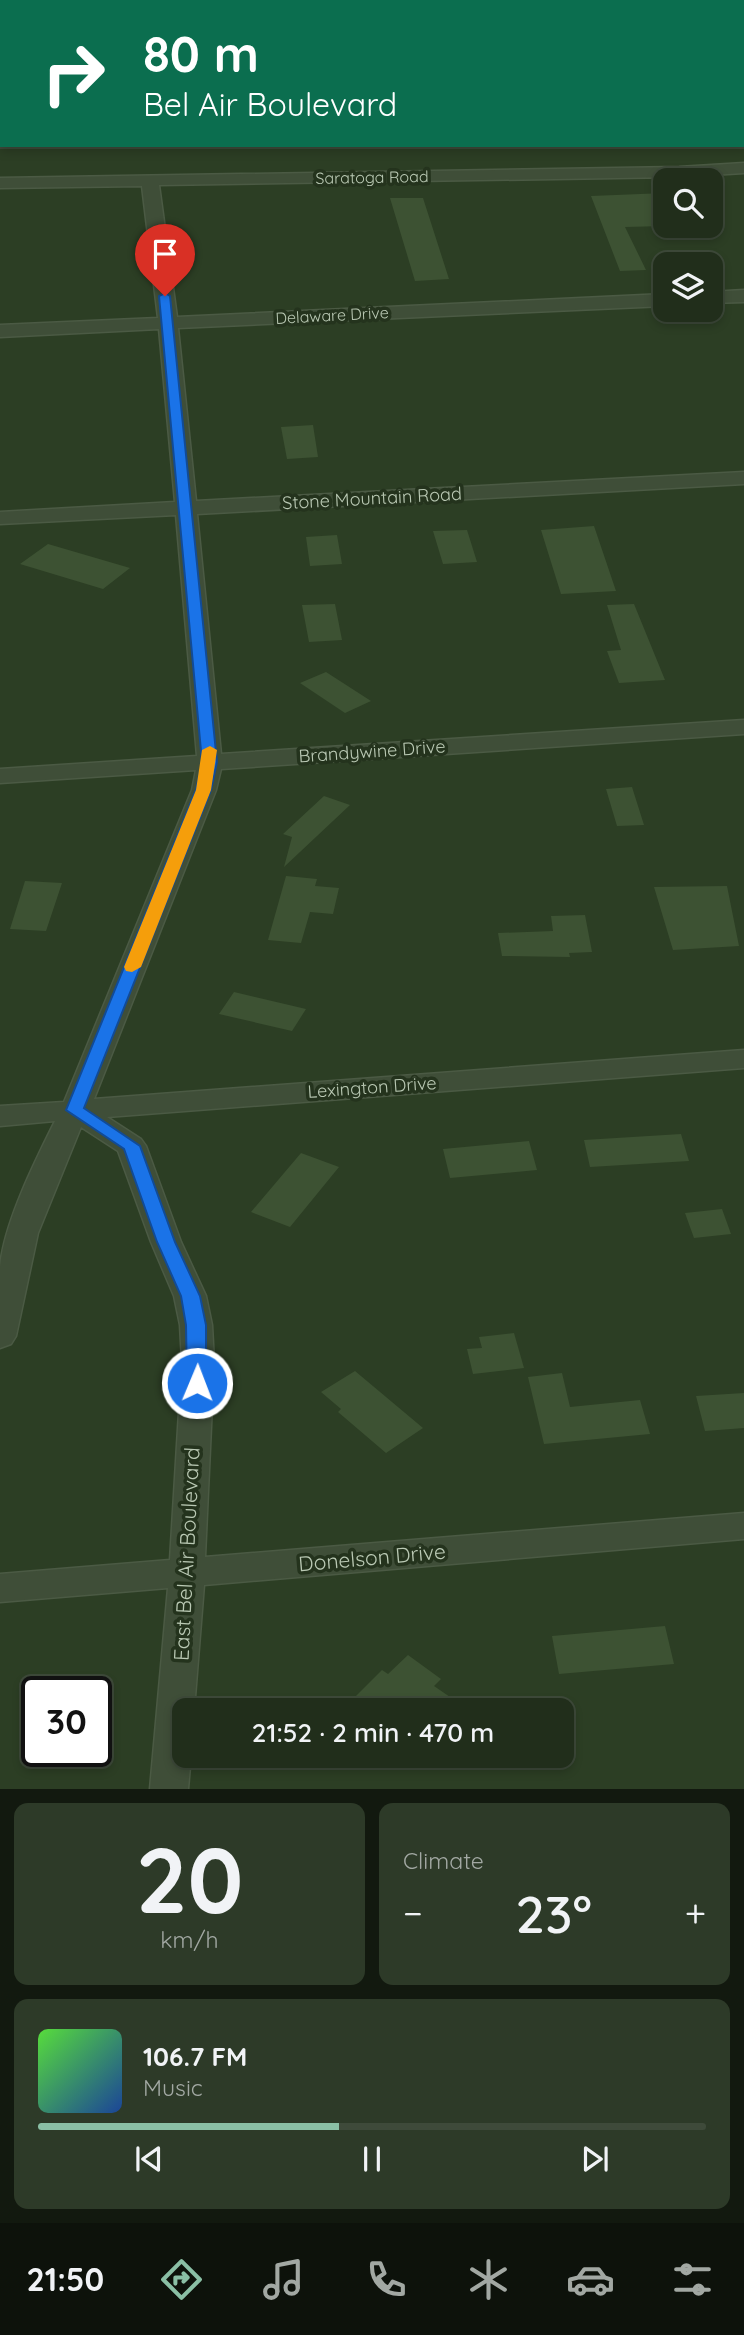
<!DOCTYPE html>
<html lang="en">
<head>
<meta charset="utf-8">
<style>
  :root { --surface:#212e1b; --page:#2d3a28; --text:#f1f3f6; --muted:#a2a8a3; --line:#3e4a3a; --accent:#8abfa5 }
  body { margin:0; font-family:Quicksand,sans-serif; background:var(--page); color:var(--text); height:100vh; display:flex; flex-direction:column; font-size:26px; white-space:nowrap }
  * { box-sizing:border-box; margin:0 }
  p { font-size:23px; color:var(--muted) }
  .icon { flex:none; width:38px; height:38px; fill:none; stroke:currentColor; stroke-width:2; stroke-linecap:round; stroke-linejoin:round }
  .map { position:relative; height:1789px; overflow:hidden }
  .sheet { display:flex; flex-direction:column; gap:14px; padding:14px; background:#12190f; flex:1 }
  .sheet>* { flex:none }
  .hud { position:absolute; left:0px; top:0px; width:746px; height:147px; box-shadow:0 4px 10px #0003,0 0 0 2px var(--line); background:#0b6e4f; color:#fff; overflow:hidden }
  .buttons { position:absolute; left:653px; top:168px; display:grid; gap:14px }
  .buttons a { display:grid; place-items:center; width:70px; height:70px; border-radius:14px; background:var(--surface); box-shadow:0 4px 10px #0003,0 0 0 2px var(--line); font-size:35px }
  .speed { position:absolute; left:21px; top:1676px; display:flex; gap:14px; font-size:35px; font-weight:700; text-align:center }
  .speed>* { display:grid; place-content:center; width:91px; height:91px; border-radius:50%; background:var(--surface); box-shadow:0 4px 10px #0003,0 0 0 2px var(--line); line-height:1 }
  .speed .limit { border:4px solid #111; border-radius:10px; background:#fff; color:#111 }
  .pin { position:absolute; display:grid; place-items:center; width:60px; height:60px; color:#fff; margin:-72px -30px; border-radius:50% 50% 50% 0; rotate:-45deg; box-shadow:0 0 7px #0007 }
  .pin .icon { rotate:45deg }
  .me { position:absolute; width:77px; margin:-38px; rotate:1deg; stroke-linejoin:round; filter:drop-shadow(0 0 5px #0008) }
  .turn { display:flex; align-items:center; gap:24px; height:147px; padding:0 28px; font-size:32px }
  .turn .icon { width:91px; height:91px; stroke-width:2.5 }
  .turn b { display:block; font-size:49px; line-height:60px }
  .big { font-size:52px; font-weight:600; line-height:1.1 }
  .sheet .widget { flex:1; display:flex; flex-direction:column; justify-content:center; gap:10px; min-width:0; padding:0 24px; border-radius:14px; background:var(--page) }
  .sheet .dial { align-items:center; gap:0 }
  .dial b { font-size:91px; line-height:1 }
  .song { display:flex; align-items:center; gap:21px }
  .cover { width:84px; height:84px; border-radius:10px; background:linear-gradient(135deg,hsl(110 70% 55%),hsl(220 70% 35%)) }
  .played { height:7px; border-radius:4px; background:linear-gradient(90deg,var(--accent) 45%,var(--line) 45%) }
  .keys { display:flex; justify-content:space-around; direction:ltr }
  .heat { display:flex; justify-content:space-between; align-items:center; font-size:38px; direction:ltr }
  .sheet .tiles { flex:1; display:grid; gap:14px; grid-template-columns:1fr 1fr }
  .widget:last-child { grid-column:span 2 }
  .trip { position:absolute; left:172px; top:1698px; width:402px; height:70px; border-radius:14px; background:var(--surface); box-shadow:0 4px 10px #0003,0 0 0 2px var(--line); font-weight:600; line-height:70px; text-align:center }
  .tabs { display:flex; height:112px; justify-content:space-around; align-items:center; background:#0d120b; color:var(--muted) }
  .tabs .icon { width:49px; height:49px }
  .tabs .active { color:var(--accent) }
  .tabs b { font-size:32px; color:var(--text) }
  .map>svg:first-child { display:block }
  .building { fill:#3d5233 }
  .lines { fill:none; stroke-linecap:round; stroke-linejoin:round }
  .minor-casing { stroke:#4b5a44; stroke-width:3 }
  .minor { fill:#3f4e38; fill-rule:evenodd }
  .route { fill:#1a73e8; stroke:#114b97; stroke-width:2 }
  .slow { fill:#f59e0b }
  .labels { text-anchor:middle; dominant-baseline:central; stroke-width:7; stroke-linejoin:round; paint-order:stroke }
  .far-street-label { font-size:16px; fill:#bac9b4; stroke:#24331d }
  .street-label { font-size:18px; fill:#bac9b4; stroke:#24331d }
  .near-street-label { font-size:21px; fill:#bac9b4; stroke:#24331d }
</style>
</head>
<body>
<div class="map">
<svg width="744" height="1789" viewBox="0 0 744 1789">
  <rect width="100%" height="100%" fill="#2c3e24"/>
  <path class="building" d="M665,193V226L625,227L646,270L620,271L591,196Z
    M390,198H423L449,279L415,281Z
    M313,425L318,457L287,459L281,427Z
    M594,526L616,591L561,594L541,530Z
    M467,530L477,562L443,564L433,531Z
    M337,535L342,564L310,566L306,537Z
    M48,544L130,568L103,589L20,564Z
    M335,604L342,640L309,642L302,605Z
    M634,604L665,680L619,683L607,651L621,650L607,605Z
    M326,672L371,701L345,713L300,683Z
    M632,787L644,825L617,826L606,789Z
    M324,796L350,805L284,867L292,837L283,834Z
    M286,876L317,879L315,886L339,888L333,914L310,912L301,943L268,940Z
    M25,881L62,883L46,931L10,929Z
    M727,886L739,946L673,950L654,887Z
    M585,915L592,952L569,953L570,957L502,956L498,933L553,931L551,916Z
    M234,992L306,1009L292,1031L219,1014Z
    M681,1134L689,1161L590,1167L584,1140Z
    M529,1141L537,1170L450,1178L443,1149Z
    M301,1153L339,1167L290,1227L251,1212Z
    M722,1209L731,1234L694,1238L685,1213Z
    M514,1333L524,1368L473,1374L467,1349L482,1348L479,1337Z
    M355,1371L423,1428L386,1453L338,1412L341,1409L321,1392Z
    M562,1373L570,1407L640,1400L650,1434L544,1444L528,1377Z
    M744,1393V1428L705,1431L696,1396Z
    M665,1626L674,1664L559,1674L552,1636Z
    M408,1655L441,1679L434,1686L469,1710H342L382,1670L388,1674Z"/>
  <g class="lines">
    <g class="minor-casing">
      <path id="minor" d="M0,29H2V37H0Z
        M744,163V173L679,177L159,185L177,317L665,294V306L178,328L196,501L744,472V484L197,514L221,754L744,720V734L221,769L216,790L94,1099L744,1050V1068L107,1117L141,1139L146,1146L181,1242L206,1296L212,1325L214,1362L205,1557L744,1513V1539L204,1585L194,1710H184V1755H191L188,1789H150L168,1588L0,1602V1574L170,1560L182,1362L180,1325L174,1296L151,1242L118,1151L81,1127L38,1233L16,1336L11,1344L0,1348C0,1321 0,1293 0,1267C4,1223 35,1161 55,1121L0,1126V1106L64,1102L192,790L196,770L0,783V769L197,756L176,515L0,524V512L175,502L159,329L0,337V325L158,318L142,186L0,188V178L679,167Z
        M744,290V302L710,303V292Z"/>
    </g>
    <use href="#minor" class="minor"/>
  </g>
  <path class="route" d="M165,293L170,296L217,762L211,790L84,1108L140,1146L175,1242L200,1296L206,1325V1383L204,1389L197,1391L190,1389L187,1383L186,1325L181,1296L157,1242L124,1149L66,1110L196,790L202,762L159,296Z"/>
  <path class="slow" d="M210,746L217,750L211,790L141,967L132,972L126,971L124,967L196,790L202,750Z"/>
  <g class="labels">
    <g class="far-street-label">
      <text transform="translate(372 177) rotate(-1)">Saratoga Road</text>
      <text transform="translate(332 315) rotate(-3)">Delaware Drive</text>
    </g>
    <g class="street-label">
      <text transform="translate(372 498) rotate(-3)">Stone Mountain Road</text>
      <text transform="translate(372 751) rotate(-4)">Brandywine Drive</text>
      <text transform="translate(372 1087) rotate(-4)">Lexington Drive</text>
    </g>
    <g class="near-street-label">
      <text transform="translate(186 1554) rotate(-87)">East Bel Air Boulevard</text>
      <text transform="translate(372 1557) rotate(-5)">Donelson Drive</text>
    </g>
  </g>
</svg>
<div class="buttons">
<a><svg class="icon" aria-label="search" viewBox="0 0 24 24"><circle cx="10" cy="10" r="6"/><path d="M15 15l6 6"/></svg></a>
<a><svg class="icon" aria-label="layers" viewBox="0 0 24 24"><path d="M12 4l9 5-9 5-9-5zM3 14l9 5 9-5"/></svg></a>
</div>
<div class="speed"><div class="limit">30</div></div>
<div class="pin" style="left:165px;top:296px;background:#d93025"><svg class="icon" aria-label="arrive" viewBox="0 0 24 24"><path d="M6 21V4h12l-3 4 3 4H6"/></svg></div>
<svg class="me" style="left:197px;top:1383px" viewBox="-20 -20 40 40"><circle r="17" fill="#1a73e8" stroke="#fff" stroke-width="3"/><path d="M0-11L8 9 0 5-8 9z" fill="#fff"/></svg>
<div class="trip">21:52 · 2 min · 470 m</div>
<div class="hud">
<div class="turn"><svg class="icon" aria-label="right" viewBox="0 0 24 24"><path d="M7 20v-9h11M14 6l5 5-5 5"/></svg><div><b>80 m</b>Bel Air Boulevard</div></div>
</div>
</div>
<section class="sheet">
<div class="tiles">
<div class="widget dial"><b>20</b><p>km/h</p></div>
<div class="widget"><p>Climate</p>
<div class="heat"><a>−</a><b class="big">23°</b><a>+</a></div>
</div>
<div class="widget">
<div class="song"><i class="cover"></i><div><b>106.7 FM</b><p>Music</p></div></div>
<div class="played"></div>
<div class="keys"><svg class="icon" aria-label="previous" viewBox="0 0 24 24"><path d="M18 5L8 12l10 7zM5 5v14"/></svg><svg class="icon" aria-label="pause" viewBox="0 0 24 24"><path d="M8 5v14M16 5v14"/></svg><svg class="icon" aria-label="next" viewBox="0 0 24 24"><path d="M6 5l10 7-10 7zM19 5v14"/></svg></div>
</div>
</div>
</section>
<nav class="tabs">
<b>21:50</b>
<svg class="icon active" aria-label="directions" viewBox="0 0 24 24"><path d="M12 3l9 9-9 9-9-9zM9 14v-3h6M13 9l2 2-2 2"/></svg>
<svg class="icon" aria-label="music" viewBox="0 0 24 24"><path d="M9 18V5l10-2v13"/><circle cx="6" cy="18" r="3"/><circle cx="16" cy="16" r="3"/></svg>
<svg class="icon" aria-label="phone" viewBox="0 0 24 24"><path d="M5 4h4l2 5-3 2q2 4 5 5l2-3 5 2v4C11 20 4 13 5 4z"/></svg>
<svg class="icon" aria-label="climate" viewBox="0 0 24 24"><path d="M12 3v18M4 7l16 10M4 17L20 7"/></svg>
<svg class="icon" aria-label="car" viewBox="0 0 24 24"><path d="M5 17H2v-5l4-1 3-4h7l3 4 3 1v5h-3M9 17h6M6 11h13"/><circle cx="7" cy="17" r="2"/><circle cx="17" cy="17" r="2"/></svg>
<svg class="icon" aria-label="filters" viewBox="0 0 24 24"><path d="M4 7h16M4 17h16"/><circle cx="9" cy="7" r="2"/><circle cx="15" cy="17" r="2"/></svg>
</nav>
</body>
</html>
